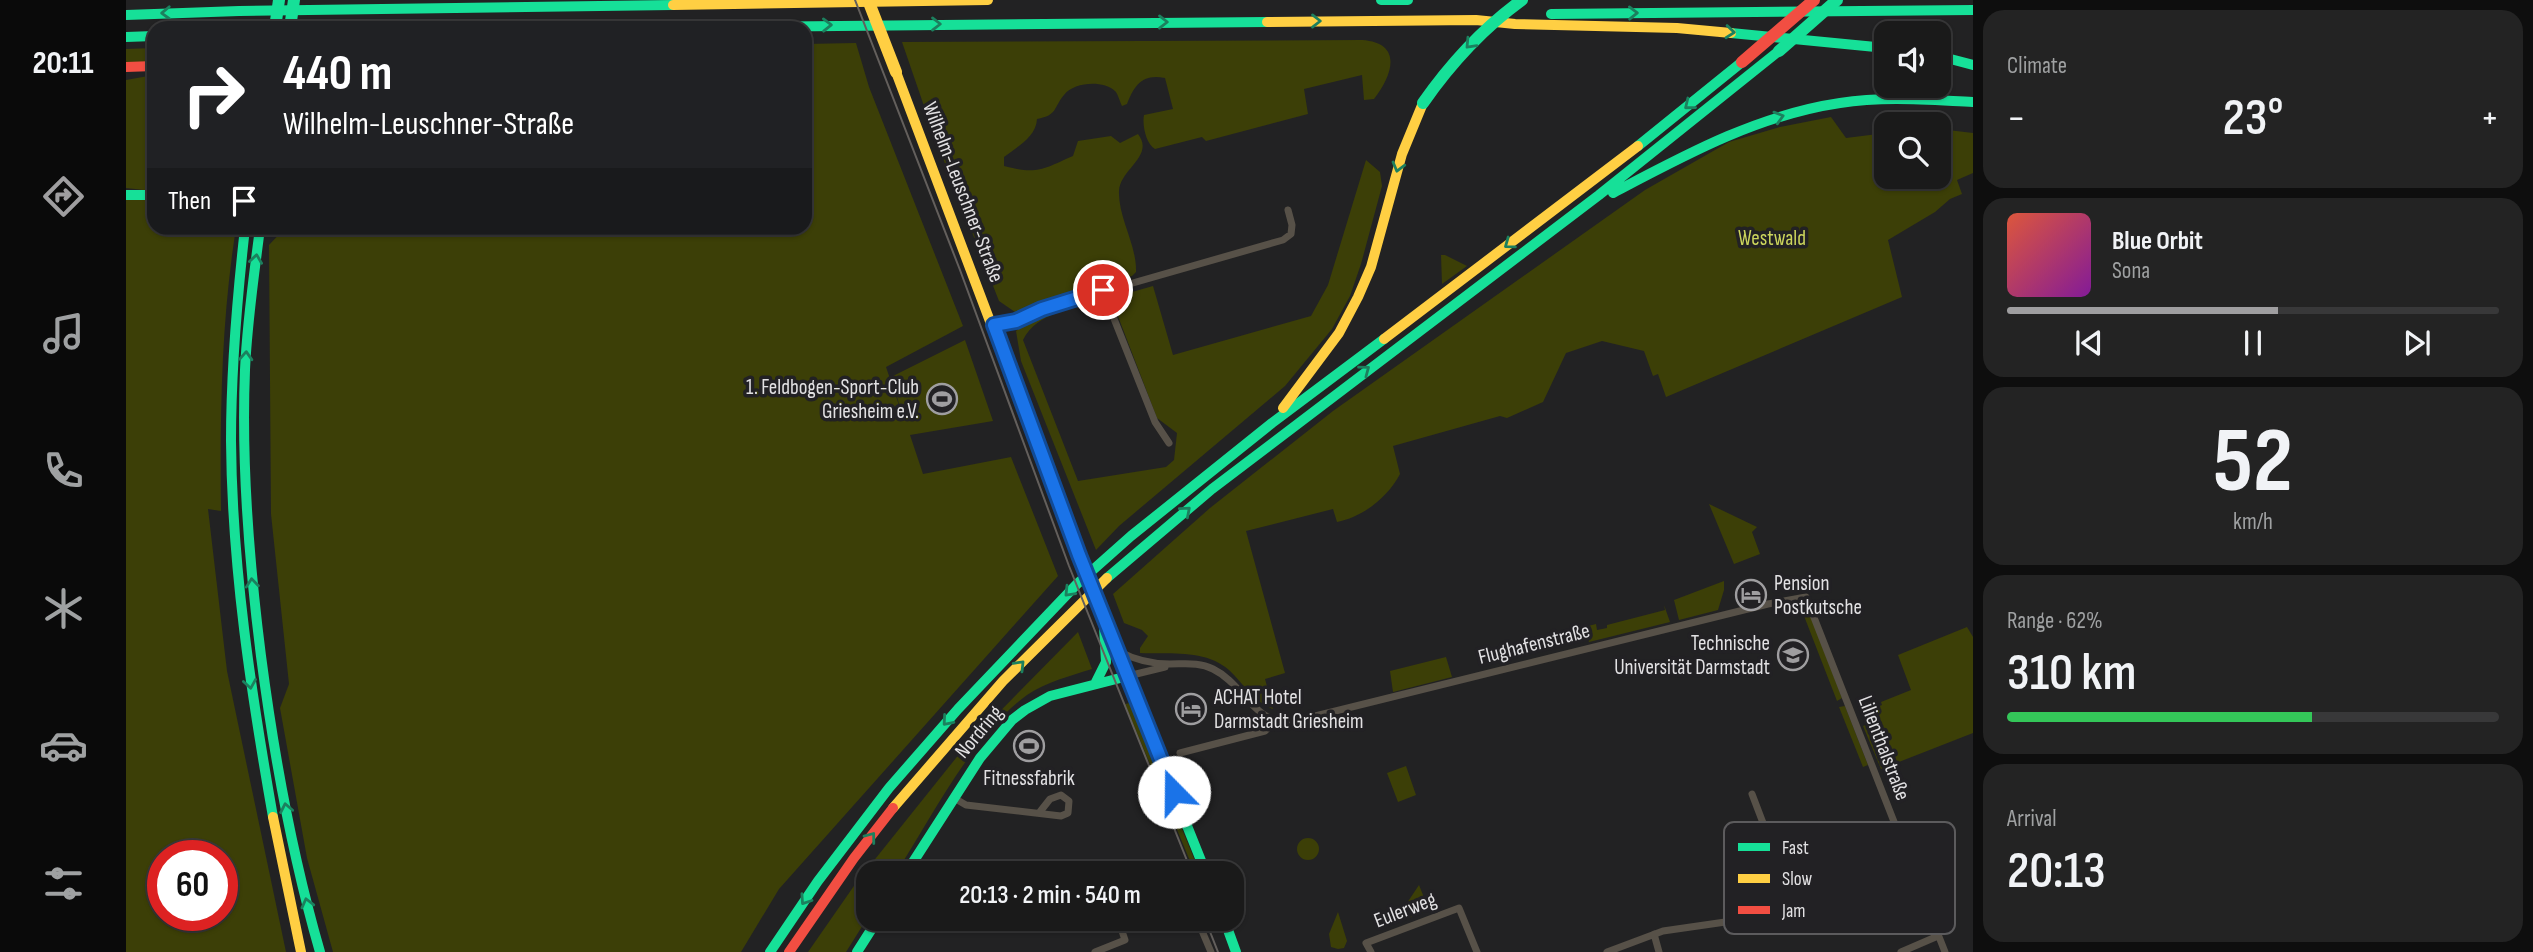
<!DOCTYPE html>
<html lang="en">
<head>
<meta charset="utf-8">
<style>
  :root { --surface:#1a1a1a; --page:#232323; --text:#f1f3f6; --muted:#9fa1a2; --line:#383839; --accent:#9f9ea0 }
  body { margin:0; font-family:"Sofia Sans Condensed",sans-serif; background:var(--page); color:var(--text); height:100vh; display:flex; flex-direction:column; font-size:26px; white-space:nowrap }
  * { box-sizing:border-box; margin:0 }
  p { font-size:23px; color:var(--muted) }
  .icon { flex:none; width:38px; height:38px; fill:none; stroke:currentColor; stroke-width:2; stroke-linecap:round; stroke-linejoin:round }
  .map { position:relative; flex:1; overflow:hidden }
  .drawer { display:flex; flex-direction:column; gap:10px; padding:10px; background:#0e0e0e; width:560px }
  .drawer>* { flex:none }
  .banner { position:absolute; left:21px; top:21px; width:665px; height:214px; border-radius:21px; box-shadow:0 2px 5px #0004,0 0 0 2px var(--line); background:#202124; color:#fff; overflow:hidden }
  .buttons { position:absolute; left:1748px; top:21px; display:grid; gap:14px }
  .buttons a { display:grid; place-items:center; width:77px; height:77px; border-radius:14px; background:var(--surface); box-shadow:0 2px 5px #0004,0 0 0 2px var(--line); font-size:35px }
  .speed { position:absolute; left:21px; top:840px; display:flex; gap:14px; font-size:35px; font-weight:700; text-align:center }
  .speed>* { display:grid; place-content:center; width:91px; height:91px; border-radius:50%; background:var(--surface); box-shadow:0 2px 5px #0004,0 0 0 2px var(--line); line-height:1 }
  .speed .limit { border:10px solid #d22; background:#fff; color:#111 }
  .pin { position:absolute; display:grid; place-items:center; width:60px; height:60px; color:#fff; margin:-30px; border:4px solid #fff; border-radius:50%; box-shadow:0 2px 7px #0007 }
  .me { position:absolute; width:77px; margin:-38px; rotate:338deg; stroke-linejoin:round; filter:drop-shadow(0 0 5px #0008) }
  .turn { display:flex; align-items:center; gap:24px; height:147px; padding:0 21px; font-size:32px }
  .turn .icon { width:91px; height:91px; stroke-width:2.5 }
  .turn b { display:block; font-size:49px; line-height:60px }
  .then { display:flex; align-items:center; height:66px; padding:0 21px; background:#0003; gap:14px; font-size:26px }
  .big { font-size:52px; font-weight:600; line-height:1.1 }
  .drawer .card { flex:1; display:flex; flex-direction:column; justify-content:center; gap:10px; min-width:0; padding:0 24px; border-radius:21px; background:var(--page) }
  .drawer .dial { align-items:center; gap:0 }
  .dial b { font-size:91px; line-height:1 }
  .song { display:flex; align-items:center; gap:21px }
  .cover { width:84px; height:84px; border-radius:10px; background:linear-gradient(135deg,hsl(10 70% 55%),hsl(290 70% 35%)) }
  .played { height:7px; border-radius:4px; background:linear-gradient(90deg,var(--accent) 55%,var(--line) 55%) }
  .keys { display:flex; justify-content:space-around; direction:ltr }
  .heat { display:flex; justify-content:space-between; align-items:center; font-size:38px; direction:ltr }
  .charge { height:10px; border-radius:5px; background:linear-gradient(90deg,#34c759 62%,var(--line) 0) }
  .trip { position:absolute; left:730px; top:861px; width:388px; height:70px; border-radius:21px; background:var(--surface); box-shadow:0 2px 5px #0004,0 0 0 2px var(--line); font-weight:600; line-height:70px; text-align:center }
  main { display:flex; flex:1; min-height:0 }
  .tab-bar { display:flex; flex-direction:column; width:126px; justify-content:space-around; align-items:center; background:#0a0a0a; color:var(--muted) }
  .tab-bar .icon { width:49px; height:49px }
  .tab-bar .active { color:var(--accent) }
  .tab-bar b { font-size:32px; color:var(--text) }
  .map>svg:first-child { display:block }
  .green { fill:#3c3f07; fill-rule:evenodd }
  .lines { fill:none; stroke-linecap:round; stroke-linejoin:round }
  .street { stroke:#575148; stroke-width:7 }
  .fast { stroke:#16e098; stroke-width:10 }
  .slow { stroke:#ffcf43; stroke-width:10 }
  .jam { stroke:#f24e42; stroke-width:10 }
  .tram { stroke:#635f5c; stroke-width:2 }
  .fast-bridge { stroke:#16e098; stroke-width:12 }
  .slow-bridge { stroke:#ffcf43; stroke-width:12 }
  .jam-bridge { stroke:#f24e42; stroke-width:12 }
  .oneway { stroke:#1c805e }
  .route-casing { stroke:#114b97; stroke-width:18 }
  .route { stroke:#1a73e8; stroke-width:12 }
  .labels { text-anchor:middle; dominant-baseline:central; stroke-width:7; stroke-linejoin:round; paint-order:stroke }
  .street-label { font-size:21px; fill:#e2e1e3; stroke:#222124 }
  .park-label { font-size:21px; fill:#ccd55c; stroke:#222124 }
  .poi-label { font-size:21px; fill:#e2e1e3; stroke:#222124; text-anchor:end }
  .key { fill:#222124; stroke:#5c5b5d; stroke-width:2 }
  .key-label { font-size:19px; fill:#e2e1e3 }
</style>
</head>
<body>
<main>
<nav class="tab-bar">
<b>20:11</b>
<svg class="icon active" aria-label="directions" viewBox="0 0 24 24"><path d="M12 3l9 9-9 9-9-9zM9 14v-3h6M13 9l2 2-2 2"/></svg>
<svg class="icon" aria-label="music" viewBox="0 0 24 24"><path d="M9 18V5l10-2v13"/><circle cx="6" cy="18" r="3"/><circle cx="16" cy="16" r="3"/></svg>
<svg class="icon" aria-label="phone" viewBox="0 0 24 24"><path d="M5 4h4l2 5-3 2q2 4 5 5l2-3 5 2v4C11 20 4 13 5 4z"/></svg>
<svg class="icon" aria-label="climate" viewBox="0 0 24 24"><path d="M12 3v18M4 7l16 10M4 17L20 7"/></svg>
<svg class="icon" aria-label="car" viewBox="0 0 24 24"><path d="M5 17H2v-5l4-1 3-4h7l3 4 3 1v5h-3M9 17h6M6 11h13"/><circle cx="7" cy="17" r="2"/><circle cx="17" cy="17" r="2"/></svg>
<svg class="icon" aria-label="filters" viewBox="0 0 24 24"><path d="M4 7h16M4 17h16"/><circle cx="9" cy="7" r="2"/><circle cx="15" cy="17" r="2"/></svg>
</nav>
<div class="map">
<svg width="1847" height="952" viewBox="0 0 1847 952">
  <rect width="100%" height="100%" fill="#222223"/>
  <path class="green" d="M1236,40C1278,43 1266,76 1248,99L1238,100L1236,75L1178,89L1182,114L1080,141L1076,137L1029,149C1020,144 1016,125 1018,115L1047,109L1039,78C1016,73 1008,86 1001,104L996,106C994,102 992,94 989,91C977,80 948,82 938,95C927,108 932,115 911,119C910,137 892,146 878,157V166C912,175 917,169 947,156L952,141L985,136L994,143L1012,134C1029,156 994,169 993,191C992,218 1011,245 1010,272L1006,276L889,312L873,301L809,138L776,42Z
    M730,43L743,87L837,326L760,367L777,417L765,377L839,340L867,421L784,435L797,474L885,457L932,576L653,889L615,952H207L181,858L154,708L163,684L145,514L143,245L159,228H679V44Z
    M28,48V62L0,64V49Z
    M28,75V188L18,190L0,188V80Z
    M1705,117L1720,138L1760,133V177H1813V129L1847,133V173L1831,180L1836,194L1824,199L1809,212L1762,240L1776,297L1540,397L1532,374L1527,376L1518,351L1476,341L1440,353L1417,402L1381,418L1374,416L1267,446L1274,474C1262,497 1237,517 1211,522L1207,509L1120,531L1159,673L1139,679L1147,709C1128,702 1117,683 1103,670C1080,649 1042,654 1014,653V648L1022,636L1016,630L998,623L987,594L1084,508L1207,411L1519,190L1603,142L1654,127Z
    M1240,160L1254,172L1256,186L1235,264L1224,296L1206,329L1159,386L993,526L970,550L895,361L890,331C907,319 956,293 976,301C948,308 911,312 897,340L952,481L1040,467L1048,460L1051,433L1031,418L985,298L1027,286L1047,355L1185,316L1202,285Z
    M0,198L28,199V228H110C95,322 94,416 95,511L82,509L101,671L160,952H0ZM37,856H96V915H37Z
    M1315,255H1319L1341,266L1316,284Z
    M1583,504L1631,527L1626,532L1634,554L1608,564Z
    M1598,581V590L1592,610L1553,620L1548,600Z
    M1673,603L1685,617L1716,698L1711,701Z
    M1538,605L1544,622L1463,642L1458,627L1470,624L1471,630L1481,628V625L1539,610Z
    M1841,627L1847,637V733L1755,769L1737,726L1745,723L1741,711L1756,705L1755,702L1785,690L1772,655Z
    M952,632L966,669C944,676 920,682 901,695C848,733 805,818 770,873H742V917L720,952H682L730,883L838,748Z
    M1320,657L1326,677L1267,692L1264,671Z
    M1004,703L1074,873H1069L999,704Z
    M1719,706L1742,765L1737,767L1713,707Z
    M1280,766L1290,795L1272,802L1261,773Z
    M1171 849a11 11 0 1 1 22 0a11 11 0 1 1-22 0Z
    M1293,885L1303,910L1278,920L1275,912Z
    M1212,912L1221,941L1218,948L1212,949L1205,947L1203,934Z"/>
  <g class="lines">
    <path class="street" d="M977,291L1029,422L1043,443
      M868,325L890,321L916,309L1157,240L1165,234L1166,225L1162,210
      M992,651C1009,660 1026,664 1044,664C1060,664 1073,662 1087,669C1118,684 1126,723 1165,722L1642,604L1680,597L1819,952
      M1002,676L1039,667
      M1054,753L1139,731L1143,727L1145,720
      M828,798L840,805L935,816L942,813L943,801L935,795L924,799L913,813
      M1071,919L1085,952
      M1528,934L1533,952
      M969,952L999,940L992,919
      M1245,952L1240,943L1333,908L1351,952
      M1481,952L1537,931L1669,912L1666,899L1626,794
      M1775,952L1812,936"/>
    <path class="fast" d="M1255,0H1282
      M1425,14L1847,10
      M0,15L113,11L547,5
      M486,28L1141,22
      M1605,33L1760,48
      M0,37L28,36
      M1813,56L1847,65
      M1512,146L1616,62
      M1487,193C1559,155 1632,115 1714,103C1758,96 1803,100 1847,102
      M0,195H28
      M119,228C111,299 105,369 105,441C106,567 125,692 147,817
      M134,228C128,276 121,322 119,370C115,466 123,561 135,656C148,756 166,855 194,952
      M876,353L953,555
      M981,578L1086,489L1473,195L1653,51
      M976,614L1080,873
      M969,684L980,662L978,627
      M780,873L854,758L886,720L899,710L924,696L1002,676
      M1098,919L1110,952
      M644,952L692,881L763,788L832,709L951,584L1005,536L1146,423L1258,339
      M731,952L752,919"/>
    <path class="slow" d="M547,5L862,0
      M1141,22L1350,20L1389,24L1551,28L1605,33
      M770,72L876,353
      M1258,339L1512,146
      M1157,408L1213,333L1232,297L1245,267L1276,154L1297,103
      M767,808L877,681L981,578
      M147,817L175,952"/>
    <path class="jam" d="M0,67L28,66
      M663,952L728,858L767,808"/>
    <path class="tram" d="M729,0L834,270L943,566L1066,873
      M1079,919L1092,952"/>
    <path class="fast-bridge" d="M149,28L153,0
      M164,28L168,0
      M1653,51L1711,0
      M1297,103C1325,63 1356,29 1396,0
      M953,555L976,614"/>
    <path class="slow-bridge" d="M742,0L770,72"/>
    <path class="jam-bridge" d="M1616,62L1688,0"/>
  </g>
  <defs><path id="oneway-chevron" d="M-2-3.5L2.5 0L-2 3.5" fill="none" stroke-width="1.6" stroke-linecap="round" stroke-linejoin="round" transform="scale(1.75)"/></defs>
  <g class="oneway">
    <use href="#oneway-chevron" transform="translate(40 13) rotate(178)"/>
    <use href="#oneway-chevron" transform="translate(1507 13) rotate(-1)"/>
    <use href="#oneway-chevron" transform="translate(1190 21)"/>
    <use href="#oneway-chevron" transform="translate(1037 22)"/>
    <use href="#oneway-chevron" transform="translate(810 24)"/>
    <use href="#oneway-chevron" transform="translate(701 25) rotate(-1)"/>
    <use href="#oneway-chevron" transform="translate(1604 32) rotate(5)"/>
    <use href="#oneway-chevron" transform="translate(1344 44) rotate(133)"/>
    <use href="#oneway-chevron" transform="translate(1563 105) rotate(141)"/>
    <use href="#oneway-chevron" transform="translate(1653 117) rotate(-16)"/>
    <use href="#oneway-chevron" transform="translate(1272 167) rotate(105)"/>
    <use href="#oneway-chevron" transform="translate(1383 244) rotate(144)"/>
    <use href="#oneway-chevron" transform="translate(130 259) rotate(-82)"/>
    <use href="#oneway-chevron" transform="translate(120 356) rotate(-87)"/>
    <use href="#oneway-chevron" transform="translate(1239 370) rotate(-37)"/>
    <use href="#oneway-chevron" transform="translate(1060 511) rotate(-41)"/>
    <use href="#oneway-chevron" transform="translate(126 583) rotate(-96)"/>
    <use href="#oneway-chevron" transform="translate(943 592) rotate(134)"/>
    <use href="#oneway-chevron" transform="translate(894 665) rotate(-46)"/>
    <use href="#oneway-chevron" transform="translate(124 684) rotate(81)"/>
    <use href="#oneway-chevron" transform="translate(821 721) rotate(131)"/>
    <use href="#oneway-chevron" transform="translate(160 808) rotate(-101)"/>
    <use href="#oneway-chevron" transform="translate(745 837) rotate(-53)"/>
    <use href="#oneway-chevron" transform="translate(679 900) rotate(124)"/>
    <use href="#oneway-chevron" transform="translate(181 903) rotate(-104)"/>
  </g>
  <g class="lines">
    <g class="route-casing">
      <path id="route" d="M977,290L916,309L890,321L868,325L953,555L1048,792"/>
    </g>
    <use href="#route" class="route"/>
  </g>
  <defs>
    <g id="stadium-ring" transform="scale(1.575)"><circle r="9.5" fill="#222124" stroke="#9f9ea0" stroke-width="1.5"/><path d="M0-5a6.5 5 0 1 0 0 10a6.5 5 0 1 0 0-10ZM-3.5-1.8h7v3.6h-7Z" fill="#9f9ea0"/></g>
    <g id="hotel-ring" transform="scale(1.575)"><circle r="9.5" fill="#222124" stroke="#9f9ea0" stroke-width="1.5"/><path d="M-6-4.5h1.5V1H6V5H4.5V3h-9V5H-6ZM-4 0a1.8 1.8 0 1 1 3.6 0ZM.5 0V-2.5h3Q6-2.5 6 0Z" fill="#9f9ea0"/></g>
    <g id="university-ring" transform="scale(1.575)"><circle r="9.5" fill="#222124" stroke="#9f9ea0" stroke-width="1.5"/><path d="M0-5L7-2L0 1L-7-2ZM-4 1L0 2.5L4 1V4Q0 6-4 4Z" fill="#9f9ea0"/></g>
  </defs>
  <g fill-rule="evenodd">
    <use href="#stadium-ring" x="816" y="399"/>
    <use href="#hotel-ring" x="1625" y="595"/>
    <use href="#university-ring" x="1667" y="655"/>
    <use href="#hotel-ring" x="1065" y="709"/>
    <use href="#stadium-ring" x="903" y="746"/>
  </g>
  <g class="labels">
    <g class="street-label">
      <text transform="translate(837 192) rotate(69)">Wilhelm-Leuschner-Straße</text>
      <text transform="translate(1408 644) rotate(-14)">Flughafenstraße</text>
      <text transform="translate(853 732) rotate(-50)">Nordring</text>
      <text transform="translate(1758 748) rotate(69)">Lilienthalstraße</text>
      <text transform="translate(1279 910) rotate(-21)">Eulerweg</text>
    </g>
    <g class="park-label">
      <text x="1646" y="238">Westwald</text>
    </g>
    <g class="poi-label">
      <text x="793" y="387">1. Feldbogen-Sport-Club<tspan x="793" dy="24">Griesheim e.V.</tspan></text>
      <text x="1648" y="583" text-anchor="start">Pension<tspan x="1648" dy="24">Postkutsche</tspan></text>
      <text x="1644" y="643">Technische<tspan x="1644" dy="24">Universität Darmstadt</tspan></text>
      <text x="1088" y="697" text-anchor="start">ACHAT Hotel<tspan x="1088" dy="24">Darmstadt Griesheim</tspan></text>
      <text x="903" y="778" text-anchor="middle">Fitnessfabrik</text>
    </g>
  </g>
  <rect x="1598" y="822" width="231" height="112" rx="10" class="key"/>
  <rect x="1612" y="843" width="32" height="8" fill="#16e098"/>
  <rect x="1612" y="874" width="32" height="9" fill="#ffcf43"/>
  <rect x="1612" y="906" width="32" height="8" fill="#f24e42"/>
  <g class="key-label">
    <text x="1656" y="854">Fast</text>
    <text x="1656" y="885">Slow</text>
    <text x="1656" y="917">Jam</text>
  </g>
</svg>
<div class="buttons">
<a><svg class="icon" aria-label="sound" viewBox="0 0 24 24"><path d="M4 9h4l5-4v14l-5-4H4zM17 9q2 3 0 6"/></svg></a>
<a><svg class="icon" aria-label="search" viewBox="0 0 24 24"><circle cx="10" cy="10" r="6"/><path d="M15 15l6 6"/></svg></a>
</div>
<div class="speed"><div class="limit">60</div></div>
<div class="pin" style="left:977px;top:290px;background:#d93025"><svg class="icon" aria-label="arrive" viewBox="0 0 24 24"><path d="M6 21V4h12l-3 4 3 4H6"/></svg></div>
<svg class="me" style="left:1048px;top:792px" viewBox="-20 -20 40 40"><circle r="19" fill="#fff"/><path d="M0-13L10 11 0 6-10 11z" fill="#1a73e8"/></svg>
<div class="trip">20:13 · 2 min · 540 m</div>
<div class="banner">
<div class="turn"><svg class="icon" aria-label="right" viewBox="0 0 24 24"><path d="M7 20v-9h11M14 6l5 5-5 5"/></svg><div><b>440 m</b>Wilhelm-Leuschner-Straße</div></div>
<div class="then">Then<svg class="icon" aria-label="arrive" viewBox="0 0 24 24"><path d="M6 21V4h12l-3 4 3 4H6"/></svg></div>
</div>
</div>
<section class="drawer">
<div class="card"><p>Climate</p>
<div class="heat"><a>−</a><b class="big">23°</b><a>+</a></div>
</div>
<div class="card">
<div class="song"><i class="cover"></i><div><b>Blue Orbit</b><p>Sona</p></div></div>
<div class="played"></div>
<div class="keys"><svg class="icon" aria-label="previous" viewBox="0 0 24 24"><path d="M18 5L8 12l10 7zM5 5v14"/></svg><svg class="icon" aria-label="pause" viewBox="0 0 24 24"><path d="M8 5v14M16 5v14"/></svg><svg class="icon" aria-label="next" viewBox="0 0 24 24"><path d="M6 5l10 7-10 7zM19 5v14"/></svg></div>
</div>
<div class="card dial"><b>52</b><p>km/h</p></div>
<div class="card"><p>Range · 62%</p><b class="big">310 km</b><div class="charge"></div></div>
<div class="card"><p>Arrival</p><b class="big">20:13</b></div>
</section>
</main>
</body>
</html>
